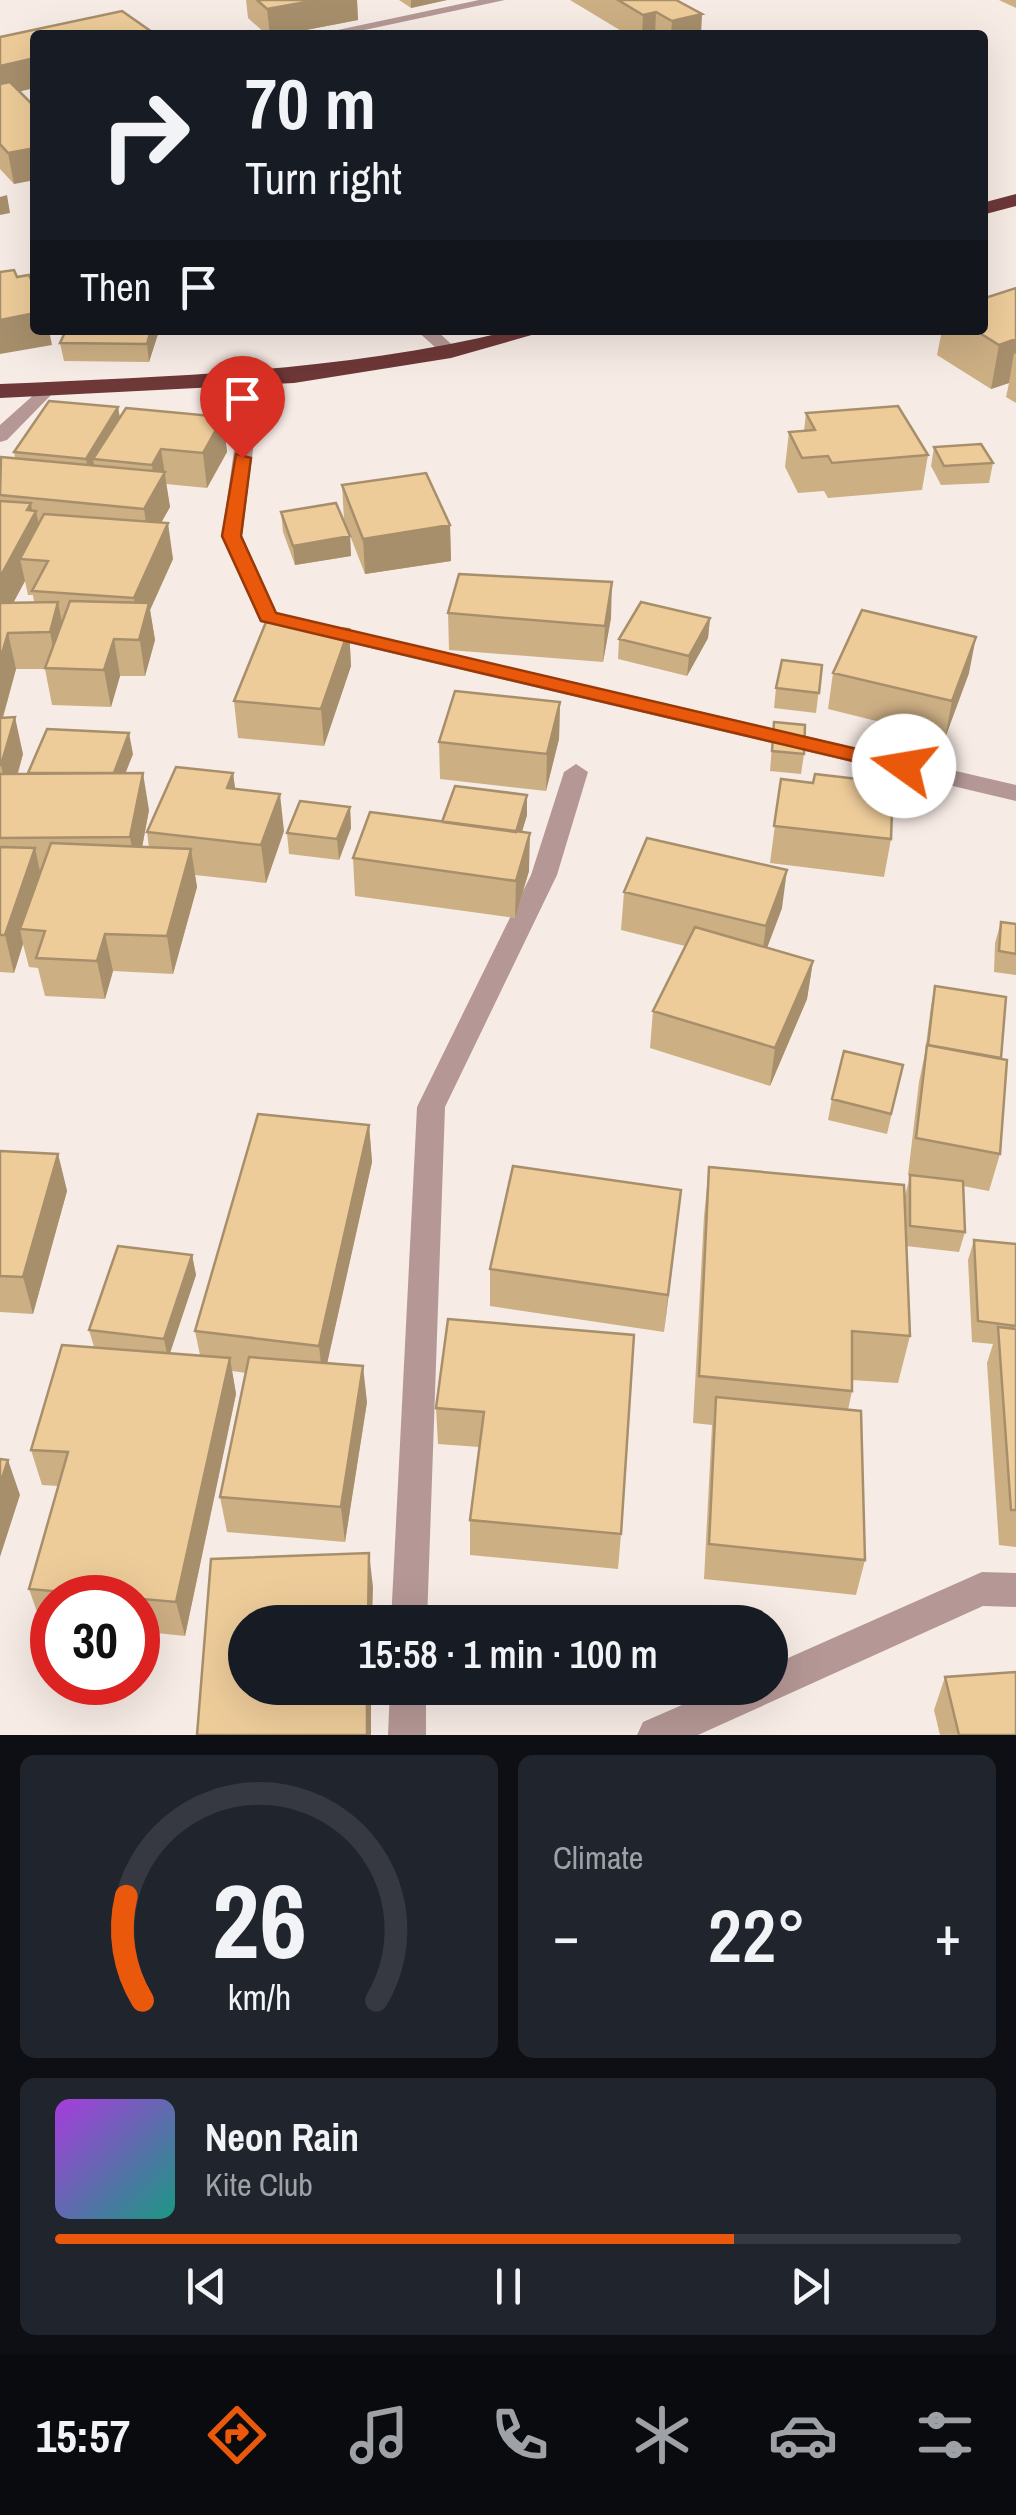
<!DOCTYPE html>
<html lang="en">
<head>
<meta charset="utf-8">
<style>
  :root { --surface:#171b24; --page:#20242c; --text:#f1f3f6; --muted:#9ea1a6; --line:#363941; --accent:#ea580c }
  body { margin:0; font-family:"Archivo Narrow",sans-serif; background:var(--page); color:var(--text); height:100vh; display:flex; flex-direction:column; font-size:38px; white-space:nowrap }
  * { box-sizing:border-box; margin:0 }
  p { font-size:32px; color:var(--muted) }
  .icon { flex:none; width:55px; height:55px; fill:none; stroke:currentColor; stroke-width:2; stroke-linecap:round; stroke-linejoin:round }
  .map { position:relative; height:1735px; overflow:hidden }
  .sheet { display:flex; flex-direction:column; gap:20px; padding:20px; background:#0d0f14; flex:1 }
  .sheet>* { flex:none }
  .hud { position:absolute; left:30px; top:30px; width:958px; height:305px; border-radius:10px; box-shadow:0 10px 40px #0002; background:#171b24; color:var(--text); overflow:hidden }
  .speed { position:absolute; left:30px; top:1575px; display:flex; gap:20px; font-size:50px; font-weight:700; text-align:center }
  .speed>* { display:grid; place-content:center; width:130px; height:130px; border-radius:50%; background:var(--surface); box-shadow:0 10px 40px #0002; line-height:1 }
  .speed .limit { border:15px solid #d22; background:#fff; color:#111 }
  .pin { position:absolute; display:grid; place-items:center; width:85px; height:85px; color:#fff; margin:-102px -42px; border-radius:50% 50% 50% 0; rotate:-45deg; box-shadow:0 0 10px #0007 }
  .pin .icon { rotate:45deg }
  .me { position:absolute; width:110px; margin:-55px; rotate:283deg; stroke-linejoin:round; filter:drop-shadow(0 0 8px #0008) }
  .turn { display:flex; align-items:center; gap:35px; height:210px; padding:0 50px; font-size:45px }
  .turn .icon { width:130px; height:130px; stroke-width:2.5 }
  .turn b { display:block; font-size:70px; line-height:85px }
  .then { display:flex; align-items:center; height:95px; padding:0 50px; background:#0003; gap:20px; font-size:38px }
  .big { font-size:75px; font-weight:600; line-height:1.1 }
  .sheet .widget { flex:1; display:flex; flex-direction:column; justify-content:center; gap:15px; min-width:0; padding:0 35px; border-radius:15px; background:var(--page) }
  .sheet .dial { align-items:center; gap:0 }
  .dial svg { height:260px; overflow:visible; fill:none; stroke:var(--line); stroke-width:7; stroke-linecap:round; text-anchor:middle }
  .dial text { fill:var(--text); stroke:none }
  .song { display:flex; align-items:center; gap:30px }
  .cover { width:120px; height:120px; border-radius:15px; background:linear-gradient(135deg,hsl(280 70% 55%),hsl(170 70% 35%)) }
  .played { height:10px; border-radius:5px; background:linear-gradient(90deg,var(--accent) 75%,var(--line) 75%) }
  .keys { display:flex; justify-content:space-around; direction:ltr }
  .heat { display:flex; justify-content:space-between; align-items:center; font-size:55px; direction:ltr }
  .sheet .tiles { flex:1; display:grid; gap:20px; grid-template-columns:1fr 1fr }
  .widget:last-child { grid-column:span 2 }
  .trip { position:absolute; left:228px; top:1605px; width:560px; height:100px; border-radius:50px; background:var(--surface); box-shadow:0 10px 40px #0002; font-weight:600; line-height:100px; text-align:center }
  .menu { display:flex; height:160px; justify-content:space-around; align-items:center; background:#090b0e; color:var(--muted) }
  .menu .icon { width:70px; height:70px }
  .menu .active { color:var(--accent) }
  .menu b { font-size:45px; color:var(--text) }
  .map>svg:first-child { display:block }
  .lines { fill:none; stroke-linecap:round; stroke-linejoin:round }
  .street { fill:#b59896; fill-rule:evenodd }
  .highway { fill:#6d3837; fill-rule:evenodd }
  .wall { fill:#cdaf84; fill-rule:evenodd }
  .shaded-wall { fill:#a78f6c }
  .building { fill:#eecc9a; stroke:#a78f6c; stroke-width:2.5 }
  .route { fill:#ea580c; stroke:#983908; stroke-width:2.5 }
</style>
</head>
<body>
<div class="map">
<svg width="1016" height="1735" viewBox="0 0 1016 1735">
  <rect width="100%" height="100%" fill="#f7ebe5"/>
  <g class="lines">
    <path class="street" d="M479,0H505L341,35H314Z
      M416,330H436L460,352L445,356Z
      M253,374L262,379L242,536L277,613L1016,785V801L260,622L222,536L244,379Z
      M47,383L53,385V393L7,440L0,442V425Z
      M576,764L588,772L557,875L445,1107L427,1622H391L417,1107L531,875L564,772Z
      M982,1572L1016,1573V1607L983,1606L698,1735H637L643,1722L721,1688H770V1666Z
      M390,1688H426V1735H388Z"/>
    <path class="highway" d="M1016,194V206L982,215V203Z
      M513,330H549L451,358L294,383L0,398V384C173,376 344,372 513,330Z"/>
  </g>
  <path class="wall" d="M246,0H357L358,20L280,35H267L248,18Z
    M399,0H447L411,8Z
    M570,0H676L701,35H628Z
    M999,0H1016V8Z
    M0,37L20,91L14,184L0,169Z
    M1016,288V403L1006,397L1009,383L991,389L937,355L942,330H982Z
    M158,334L149,362L64,361L60,343Z
    M118,407L120,418L223,417L227,452L207,488L166,484L170,507L161,523L173,559L150,610L155,640L145,676H120L111,707L52,705L45,669H16L3,718L23,754L18,774L28,773L133,754L125,773L149,810L142,847L149,848L147,832L233,773L235,789L284,831L266,883L195,875L197,887L173,974L113,971L105,999L45,996L38,968L29,967L23,944L14,973L0,972V458H15L14,452ZM25,581L28,595H33L34,602L13,603Z
    M806,413L928,455L922,490L828,498L824,491L798,493L785,467L789,432L804,431Z
    M934,447L993,463L989,483L941,485L931,466Z
    M342,485L450,525L451,561L365,574L344,520Z
    M281,512L350,536L351,556L295,565L283,532Z
    M448,613L611,618L603,662L449,650Z
    M710,618L708,638L687,676L618,659L619,639Z
    M349,629L351,666L324,746L238,738L234,701Z
    M822,665L816,713L774,708L776,688Z
    M833,673H969L945,738L828,709Z
    M560,702L559,739L546,791L440,779L439,742Z
    M774,722L804,754L801,774L770,771Z
    M781,779L813,783L891,839L884,877L770,863Z
    M350,807L351,828L339,860L289,854L287,833Z
    M527,815L522,832L529,871L515,918L355,896L353,858L442,822Z
    M624,892L782,908L767,948L813,961L807,999L770,1086L650,1048L653,1011L685,946L621,930Z
    M1001,922L1016,924V975L994,972L995,943Z
    M935,986L1001,1058L1000,1154L989,1191L963,1186L965,1232L959,1252L906,1246L910,1336L898,1383L852,1380V1391L848,1410L865,1560L856,1595L704,1579L712,1425L693,1423L704,1216L709,1167L906,1232L905,1196L910,1176L908,1175L919,1082L925,1053L931,1006Z
    M903,1065L887,1134L828,1120L832,1099Z
    M369,1125L372,1162L327,1363L367,1402L345,1542L227,1532L220,1497L246,1373L232,1371L236,1394L185,1636L138,1631V1598H52V1624L41,1623L29,1589L58,1486L42,1485L31,1450L94,1347L89,1330L192,1255L196,1275L170,1353L200,1355L195,1331Z
    M0,1151L58,1154L67,1191L33,1314L0,1312Z
    M677,1228L664,1332L490,1306V1269Z
    M974,1240L1016,1244V1547L999,1545L987,1363L993,1344L972,1342L968,1260Z
    M448,1319L621,1534L618,1569L470,1555V1520L479,1447L438,1444L436,1408Z
    M945,1677L1016,1735H940L934,1710Z"/>
  <path class="shaded-wall" d="M317,0H357L358,20L280,35H270L267,9Z
    M411,0H447L411,8Z
    M656,12L655,35H642L643,15Z
    M702,14L701,35H671L672,21Z
    M35,58V88L0,96V66Z
    M35,148V180L14,184L8,153Z
    M7,195L10,213L0,215V197Z
    M35,313V330H49L52,345L0,354V320Z
    M151,330H158V334L149,362L147,344Z
    M1016,339V354L1014,353L1009,383L991,389L999,345Z
    M118,407L124,442L93,459L98,484L92,494L86,459Z
    M223,417L227,452L207,488L203,453Z
    M161,449L170,507L149,544L144,509L155,489L152,465Z
    M31,503L33,517L36,511L43,546L20,559L25,581L4,620L0,603V577Z
    M168,523L173,559L150,610L155,640L145,676L134,598Z
    M450,525L451,561L365,574L363,539Z
    M350,536L351,556L295,565L293,546Z
    M612,582L611,618L603,662L605,626Z
    M58,602L65,638L57,668L50,632Z
    M710,618L708,638L687,676L689,656Z
    M349,629L351,666L324,746L321,709Z
    M8,633L16,669L0,727V660Z
    M976,637L969,673L945,738L952,701Z
    M114,639L120,676L111,707L104,670Z
    M560,702L559,739L546,791L547,754Z
    M15,717L23,754L9,802L1,765Z
    M129,733L133,754L115,800L112,780Z
    M143,773L149,810L137,875L130,837Z
    M233,773L238,810L227,788Z
    M280,794L284,831L266,883L261,845Z
    M527,795V815L513,861L514,840Z
    M350,807L351,828L339,860L337,839Z
    M530,833L529,871L515,918L516,881Z
    M35,848L43,886L20,929L23,944L14,973L5,935Z
    M191,849L197,887L173,974L167,936Z
    M787,870L782,908L761,964L766,926Z
    M105,934L113,971L105,999L97,961Z
    M813,961L807,999L770,1086L775,1048Z
    M369,1125L372,1162L323,1382L319,1346Z
    M58,1154L67,1191L33,1314L23,1277Z
    M681,1190L677,1228L664,1332L668,1295Z
    M192,1255L196,1275L168,1359L164,1339Z
    M230,1358L236,1394L185,1636L176,1602Z
    M363,1366L367,1402L345,1542L341,1507Z
    M8,1460L20,1495L0,1557V1484Z
    M369,1553L373,1587L372,1622H368Z
    M367,1688H371V1735H367Z"/>
  <path class="building" d="M257,0H317L267,9Z
    M618,0H676L702,14L672,21L656,12L643,15Z
    M122,11L152,32L140,35H35V58L0,66V37Z
    M10,82L35,107V148L8,153L0,144V84Z
    M14,270L17,277L29,275L35,288V313L0,320V272Z
    M1016,288V339L999,345L975,330H982V299Z
    M66,330H151L147,344L60,343Z
    M49,401L118,407L86,459L14,452Z
    M898,406L928,455L832,463L828,456L802,458L789,432L815,430L806,413Z
    M126,408L223,417L203,453L161,449L152,465L93,459Z
    M981,444L993,463L944,466L934,447Z
    M1,457L165,472L144,509L0,495Z
    M426,473L450,525L363,539L342,485Z
    M0,501L31,503L27,510L36,511L0,577Z
    M336,503L350,536L293,546L281,512Z
    M44,514L168,523L134,598L32,591L48,561L20,559Z
    M459,574L612,582L605,626L448,613Z
    M70,601L149,603L139,640L114,639L104,670L45,668Z
    M58,602L50,632L8,633L0,660V603Z
    M641,602L710,618L689,656L619,639Z
    M862,610L976,637L952,701L833,673Z
    M266,622L349,629L321,709L234,701Z
    M782,660L822,665L819,693L776,688Z
    M455,691L560,702L547,754L439,742Z
    M15,717L1,765H0V718Z
    M774,722L805,725L804,754L772,751Z
    M47,729L129,733L114,773H28Z
    M176,767L233,773L227,788L280,794L261,845L147,832Z
    M143,773L130,837L0,838V774Z
    M815,774L893,783L891,839L774,826L781,779L813,783Z
    M455,786L527,795L516,832L442,822Z
    M300,801L350,807L337,839L287,833Z
    M370,812L530,833L516,881L353,858Z
    M647,838L787,870L766,926L624,892Z
    M51,843L191,849L167,936L105,934L97,961L36,958L45,931L20,929Z
    M0,847L35,848L5,935H0Z
    M1001,922L1016,924V954L999,951Z
    M695,927L813,961L775,1048L653,1011Z
    M935,986L1006,997L1001,1058L928,1045Z
    M927,1045L1007,1060L1000,1154L916,1138Z
    M844,1051L903,1065L891,1114L832,1099Z
    M258,1114L369,1125L319,1346L195,1331Z
    M0,1151L58,1154L23,1277L0,1276Z
    M513,1166L681,1190L668,1295L490,1269Z
    M709,1167L904,1185L910,1336L852,1331V1391L699,1376Z
    M910,1175L963,1181L965,1232L910,1226Z
    M974,1240L1016,1244V1326L978,1321Z
    M118,1246L192,1255L164,1339L89,1330Z
    M448,1319L634,1335L621,1534L470,1520L484,1412L436,1408Z
    M998,1327L1016,1329V1510H1011Z
    M62,1345L230,1358L176,1602L29,1589L68,1452L31,1450Z
    M249,1357L363,1366L341,1507L220,1497Z
    M716,1397L861,1411L865,1560L709,1544Z
    M0,1459L8,1460L0,1484Z
    M369,1553L368,1622H245V1688H367V1735H197L211,1559Z
    M1016,1672V1735H959L945,1677Z"/>
  <path class="route" d="M236,454L251,458L241,536L276,613L904,760L914,766L904,773L261,621L222,536Z"/>
</svg>
<div class="speed"><div class="limit">30</div></div>
<div class="pin" style="left:242px;top:458px;background:#d93025"><svg class="icon" aria-label="arrive" viewBox="0 0 24 24"><path d="M6 21V4h12l-3 4 3 4H6"/></svg></div>
<svg class="me" style="left:904px;top:766px" viewBox="-20 -20 40 40"><circle r="19" fill="#fff"/><path d="M0-13L10 11 0 6-10 11z" fill="#ea580c"/></svg>
<div class="trip">15:58 · 1 min · 100 m</div>
<div class="hud">
<div class="turn"><svg class="icon" aria-label="right" viewBox="0 0 24 24"><path d="M7 20v-9h11M14 6l5 5-5 5"/></svg><div><b>70 m</b>Turn right</div></div>
<div class="then">Then<svg class="icon" aria-label="arrive" viewBox="0 0 24 24"><path d="M6 21V4h12l-3 4 3 4H6"/></svg></div>
</div>
</div>
<section class="sheet">
<div class="tiles">
<div class="widget dial"><svg viewBox="0 0 100 80">
<path d="M14 69A42 42 0 1 1 86 69"/>
<path d="M14 69A42 42 0 0 1 9 37" stroke="#ea580c"/>
<text x="50" y="56" font-size="32" font-weight="700">26</text>
<text x="50" y="72" font-size="11">km/h</text>
</svg></div>
<div class="widget"><p>Climate</p>
<div class="heat"><a>−</a><b class="big">22°</b><a>+</a></div>
</div>
<div class="widget">
<div class="song"><i class="cover"></i><div><b>Neon Rain</b><p>Kite Club</p></div></div>
<div class="played"></div>
<div class="keys"><svg class="icon" aria-label="previous" viewBox="0 0 24 24"><path d="M18 5L8 12l10 7zM5 5v14"/></svg><svg class="icon" aria-label="pause" viewBox="0 0 24 24"><path d="M8 5v14M16 5v14"/></svg><svg class="icon" aria-label="next" viewBox="0 0 24 24"><path d="M6 5l10 7-10 7zM19 5v14"/></svg></div>
</div>
</div>
</section>
<nav class="menu">
<b>15:57</b>
<svg class="icon active" aria-label="directions" viewBox="0 0 24 24"><path d="M12 3l9 9-9 9-9-9zM9 14v-3h6M13 9l2 2-2 2"/></svg>
<svg class="icon" aria-label="music" viewBox="0 0 24 24"><path d="M9 18V5l10-2v13"/><circle cx="6" cy="18" r="3"/><circle cx="16" cy="16" r="3"/></svg>
<svg class="icon" aria-label="phone" viewBox="0 0 24 24"><path d="M5 4h4l2 5-3 2q2 4 5 5l2-3 5 2v4C11 20 4 13 5 4z"/></svg>
<svg class="icon" aria-label="climate" viewBox="0 0 24 24"><path d="M12 3v18M4 7l16 10M4 17L20 7"/></svg>
<svg class="icon" aria-label="car" viewBox="0 0 24 24"><path d="M5 17H2v-5l4-1 3-4h7l3 4 3 1v5h-3M9 17h6M6 11h13"/><circle cx="7" cy="17" r="2"/><circle cx="17" cy="17" r="2"/></svg>
<svg class="icon" aria-label="filters" viewBox="0 0 24 24"><path d="M4 7h16M4 17h16"/><circle cx="9" cy="7" r="2"/><circle cx="15" cy="17" r="2"/></svg>
</nav>
</body>
</html>
